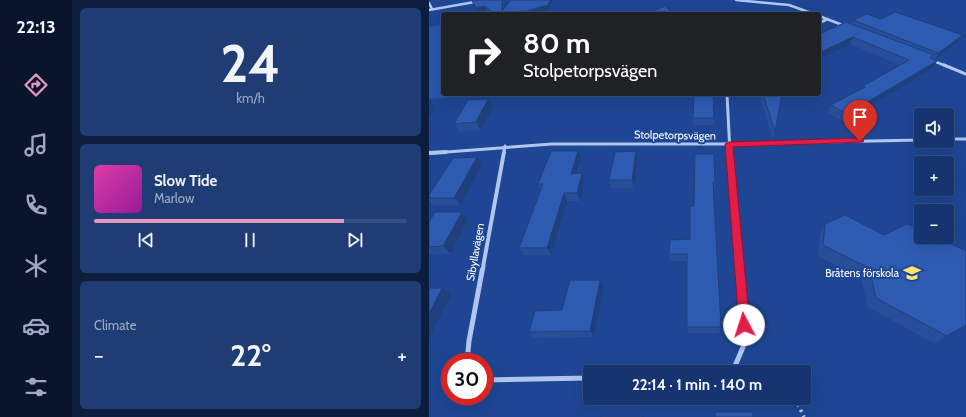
<!DOCTYPE html>
<html lang="en">
<head>
<meta charset="utf-8">
<style>
  :root { --surface:#16346f; --page:#1f3c74; --text:#f1f3f6; --muted:#9eaac3; --line:#354f82; --accent:#e797bd }
  body { margin:0; font-family:Cabin,sans-serif; background:var(--page); color:var(--text); height:100vh; display:flex; flex-direction:column; font-size:15px; white-space:nowrap }
  * { box-sizing:border-box; margin:0 }
  p { font-size:13px; color:var(--muted) }
  .icon { flex:none; width:22px; height:22px; fill:none; stroke:currentColor; stroke-width:2; stroke-linecap:round; stroke-linejoin:round }
  .map { position:relative; flex:1; overflow:hidden }
  .details { display:flex; flex-direction:column; gap:8px; padding:8px; background:#0c1d3d; width:357px }
  .details>* { flex:none }
  .guide { position:absolute; left:12px; top:12px; width:380px; height:84px; border-radius:4px; box-shadow:0 4px 16px #0002,0 0 0 1px var(--line); background:#202124; color:#fff; overflow:hidden }
  .controls { position:absolute; left:485px; top:108px; display:grid; gap:8px }
  .controls a { display:grid; place-items:center; width:40px; height:40px; border-radius:4px; background:var(--surface); box-shadow:0 4px 16px #0002,0 0 0 1px var(--line); font-size:20px }
  .speed { position:absolute; left:12px; top:353px; display:flex; gap:8px; font-size:20px; font-weight:700; text-align:center }
  .speed>* { display:grid; place-content:center; width:52px; height:52px; border-radius:50%; background:var(--surface); box-shadow:0 4px 16px #0002,0 0 0 1px var(--line); line-height:1 }
  .speed .limit { border:6px solid #d22; background:#fff; color:#111 }
  .pin { position:absolute; display:grid; place-items:center; width:34px; height:34px; color:#fff; margin:-41px -17px; border-radius:50% 50% 50% 0; rotate:-45deg; box-shadow:0 0 4px #0007 }
  .pin .icon { rotate:45deg }
  .me { position:absolute; width:44px; margin:-22px; rotate:355deg; stroke-linejoin:round; filter:drop-shadow(0 0 3px #0008) }
  .turn { display:flex; align-items:center; gap:14px; height:84px; padding:0 16px; font-size:18px }
  .turn .icon { width:52px; height:52px; stroke-width:2.5 }
  .turn b { display:block; font-size:28px; line-height:34px }
  .big { font-size:30px; font-weight:800; line-height:1.1 }
  .details .card { flex:1; display:flex; flex-direction:column; justify-content:center; gap:6px; min-width:0; padding:0 14px; border-radius:6px; background:var(--page) }
  .details .dial { align-items:center; gap:0 }
  .dial b { font-size:52px; line-height:1 }
  .song { display:flex; align-items:center; gap:12px }
  .cover { width:48px; height:48px; border-radius:6px; background:linear-gradient(135deg,hsl(320 70% 55%),hsl(300 70% 35%)) }
  .played { height:4px; border-radius:2px; background:linear-gradient(90deg,var(--accent) 80%,var(--line) 80%) }
  .keys { display:flex; justify-content:space-around; direction:ltr }
  .heat { display:flex; justify-content:space-between; align-items:center; font-size:22px; direction:ltr }
  .trip { position:absolute; left:154px; top:365px; width:228px; height:40px; border-radius:4px; background:var(--surface); box-shadow:0 4px 16px #0002,0 0 0 1px var(--line); font-weight:800; line-height:40px; text-align:center }
  main { display:flex; flex:1; min-height:0 }
  .tab-bar { display:flex; flex-direction:column; width:72px; justify-content:space-around; align-items:center; background:#09152c; color:var(--muted) }
  .tab-bar .icon { width:28px; height:28px }
  .tab-bar .active { color:var(--accent) }
  .tab-bar b { font-size:18px; color:var(--text) }
  .map>svg:first-child { display:block }
  .green { fill:#2856ad }
  .lines { fill:none; stroke-linecap:round; stroke-linejoin:round }
  .path { stroke:#b1c6ee; stroke-width:3.5; stroke-dasharray:2.5 4; stroke-linecap:butt }
  .street-far3 { stroke:#b1c6ee; stroke-width:2.5 }
  .street-far2 { stroke:#b1c6ee; stroke-width:3 }
  .street-far1 { stroke:#b1c6ee; stroke-width:4 }
  .street { stroke:#b1c6ee; stroke-width:5 }
  .wall { fill:#284e99 }
  .shaded-wall { fill:#20407d }
  .building { fill:#2e5bb2; stroke:#20407d }
  .route { fill:#e11d48; stroke:#92132f }
  .labels { text-anchor:middle; dominant-baseline:central; stroke-width:4; stroke-linejoin:round; paint-order:stroke }
  .street-label { font-size:11px; fill:#fff; stroke:#1e4694 }
  .poi-label { font-size:11px; fill:#fff; stroke:#1e4694; text-anchor:end }
</style>
</head>
<body>
<main>
<nav class="tab-bar">
<b>22:13</b>
<svg class="icon active" aria-label="directions" viewBox="0 0 24 24"><path d="M12 3l9 9-9 9-9-9zM9 14v-3h6M13 9l2 2-2 2"/></svg>
<svg class="icon" aria-label="music" viewBox="0 0 24 24"><path d="M9 18V5l10-2v13"/><circle cx="6" cy="18" r="3"/><circle cx="16" cy="16" r="3"/></svg>
<svg class="icon" aria-label="phone" viewBox="0 0 24 24"><path d="M5 4h4l2 5-3 2q2 4 5 5l2-3 5 2v4C11 20 4 13 5 4z"/></svg>
<svg class="icon" aria-label="climate" viewBox="0 0 24 24"><path d="M12 3v18M4 7l16 10M4 17L20 7"/></svg>
<svg class="icon" aria-label="car" viewBox="0 0 24 24"><path d="M5 17H2v-5l4-1 3-4h7l3 4 3 1v5h-3M9 17h6M6 11h13"/><circle cx="7" cy="17" r="2"/><circle cx="17" cy="17" r="2"/></svg>
<svg class="icon" aria-label="filters" viewBox="0 0 24 24"><path d="M4 7h16M4 17h16"/><circle cx="9" cy="7" r="2"/><circle cx="15" cy="17" r="2"/></svg>
</nav>
<section class="details">
<div class="card dial"><b>24</b><p>km/h</p></div>
<div class="card">
<div class="song"><i class="cover"></i><div><b>Slow Tide</b><p>Marlow</p></div></div>
<div class="played"></div>
<div class="keys"><svg class="icon" aria-label="previous" viewBox="0 0 24 24"><path d="M18 5L8 12l10 7zM5 5v14"/></svg><svg class="icon" aria-label="pause" viewBox="0 0 24 24"><path d="M8 5v14M16 5v14"/></svg><svg class="icon" aria-label="next" viewBox="0 0 24 24"><path d="M6 5l10 7-10 7zM19 5v14"/></svg></div>
</div>
<div class="card"><p>Climate</p>
<div class="heat"><a>−</a><b class="big">22°</b><a>+</a></div>
</div>
</section>
<div class="map">
<svg width="537" height="417" viewBox="0 0 537 417">
  <rect width="100%" height="100%" fill="#1e4694"/>
  <path class="green" d="M14,25V94H62L0,99V27Z"/>
  <g class="lines">
    <path class="path" d="M366,398L375,417"/>
    <path class="street-far3" d="M307,0L360,5L385,14
      M0,3L3,9
      M0,10L57,0
      M390,16L416,26
      M390,23L399,19
      M502,60L517,66"/>
    <path class="street-far2" d="M515,65L537,74
      M298,94L301,153
      M518,139H537
      M4,153L123,144H300L492,140
      M75,153L76,146"/>
    <path class="street-far1" d="M301,152L311,267
      M0,153L17,152
      M54,267L75,152"/>
    <path class="street" d="M38,362L40,341L54,266
      M284,372L306,366L317,340L311,266
      M55,380L161,378"/>
  </g>
  <path class="wall" d="M74,0V10L82,0H124L120,9L102,14H63L58,10L48,12L43,1Z
    M452,19L534,35L531,41L506,59L503,58L508,61L504,68L415,122L399,113L402,105L433,88L434,86L470,65L421,44L391,59L390,58V34L423,24L424,20Z
    M330,94H353L344,140Z
    M59,99L64,107L52,130L31,132L25,124Z
    M264,118H285V125H264Z
    M207,151L209,160L205,188H182L180,180Z
    M266,154L286,182V190H284L292,327L291,333H259L258,261H241L240,254L261,239L265,206Z
    M48,157L53,165L32,205L5,206L0,200V195Z
    M152,159L148,174L153,173L156,181L151,201H138L122,255H95L90,248L112,189L109,184Z
    M33,212L39,220L22,254H0V222Z
    M396,224L455,235L537,326L506,344L439,307L432,278L389,256L391,234Z
    M171,280L174,286L165,337L105,338L100,332L133,310Z"/>
  <path class="shaded-wall" d="M73,0H74V14L73,11Z
    M121,0H124L120,9L102,14H88Z
    M56,6L58,10L48,12L47,8Z
    M534,35L531,41L506,59L509,53Z
    M424,37L421,44L391,59L394,51Z
    M508,61L504,68L415,122L418,114Z
    M59,99L64,107L52,130L47,122Z
    M0,100L5,108L0,117Z
    M149,151L152,159L145,182L142,174Z
    M207,151L209,160L205,188L203,180Z
    M48,157L53,165L32,205L25,198Z
    M153,173L156,181L151,201L148,193Z
    M135,193L138,201L122,255L118,248Z
    M33,212L39,220L22,254L14,246Z
    M171,280L174,286L165,337L161,331Z
    M13,288L22,295L0,338V314Z
    M537,325V326L506,344L518,336Z"/>
  <path class="building" d="M51,0H73V11L82,0H121L119,5L88,14H66L56,6L47,8L43,1Z
    M236,6L244,14H217Z
    M466,12L534,35L509,53L424,20L438,14L452,19Z
    M417,22L505,55L501,58L508,61L418,114L402,105L436,87L434,86L480,60L424,37L394,51L390,50V34Z
    M265,94H284L285,118H264Z
    M334,94H353L346,132Z
    M59,99L47,122L25,124L39,100Z
    M122,151H149L142,174L153,173L148,193H135L118,248H90L114,184H109Z
    M207,151L203,180H180L186,152Z
    M266,154H285L286,182H284L292,327H258V254H240L241,240L261,239V207L265,206Z
    M48,157L25,198H0V195L24,158Z
    M6,212H33L14,246L0,247V222Z
    M416,215L455,235L478,224L492,230V237H507L537,251V325L518,336L447,298L440,268L394,245L396,224Z
    M141,280H171L161,331L100,332L106,311L133,310Z
    M0,288H13L0,314Z
    M286,412H324V417H286Z
    M172,416H214V417H172Z"/>
  <path class="route" d="M431,138L435,141L434,142L304,147L321,325L320,329L315,331L311,329L310,325L296,144L300,142Z"/>
  <defs>
    <g id="school-bare" transform="scale(1.38)"><path d="M0-5L7-2L0 1L-7-2ZM-4 1L0 2.5L4 1V4Q0 6-4 4Z" fill="#fde371" stroke="#1e4694" stroke-width="2.5" paint-order="stroke"/></g>
  </defs>
  <g fill-rule="evenodd">
    <use href="#school-bare" x="483" y="273"/>
  </g>
  <g class="labels">
    <g class="street-label">
      <text transform="translate(246 135) rotate(1)">Stolpetorpsvägen</text>
      <text transform="translate(46 252) rotate(-80)">Sibyllavägen</text>
    </g>
    <g class="poi-label">
      <text x="470" y="273">Bråtens förskola</text>
    </g>
  </g>
</svg>
<div class="controls">
<a><svg class="icon" aria-label="sound" viewBox="0 0 24 24"><path d="M4 9h4l5-4v14l-5-4H4zM17 9q2 3 0 6"/></svg></a>
<a>+</a>
<a>−</a>
</div>
<div class="speed"><div class="limit">30</div></div>
<div class="pin" style="left:431px;top:141px;background:#d93025"><svg class="icon" aria-label="arrive" viewBox="0 0 24 24"><path d="M6 21V4h12l-3 4 3 4H6"/></svg></div>
<svg class="me" style="left:315px;top:325px" viewBox="-20 -20 40 40"><circle r="19" fill="#fff"/><path d="M0-13L10 11 0 6-10 11z" fill="#e11d48"/></svg>
<div class="trip">22:14 · 1 min · 140 m</div>
<div class="guide">
<div class="turn"><svg class="icon" aria-label="right" viewBox="0 0 24 24"><path d="M7 20v-9h11M14 6l5 5-5 5"/></svg><div><b>80 m</b>Stolpetorpsvägen</div></div>
</div>
</div>
</main>
</body>
</html>
